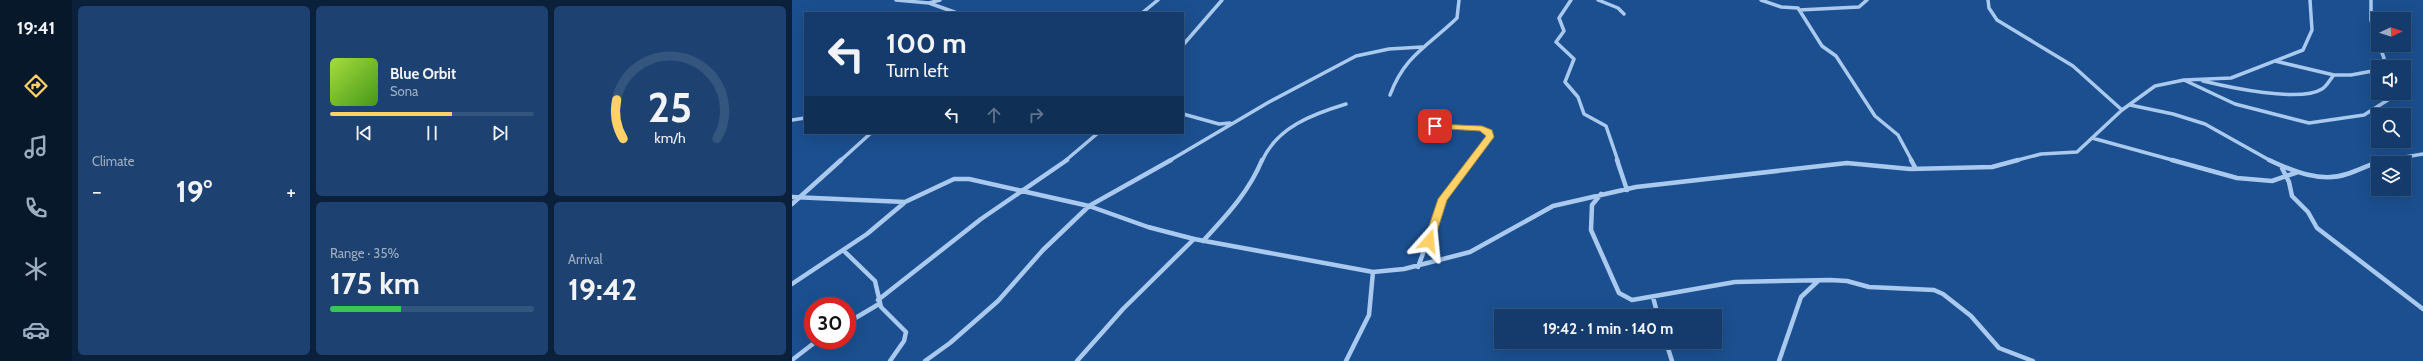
<!DOCTYPE html>
<html lang="en">
<head>
<meta charset="utf-8">
<style>
  :root { --surface:#143b6b; --page:#1d4271; --text:#f1f3f6; --muted:#9dadc1; --line:#33557e; --accent:#ffd166 }
  body { margin:0; font-family:Cabin,sans-serif; background:var(--page); color:var(--text); height:100vh; display:flex; flex-direction:column; font-size:15px; white-space:nowrap }
  * { box-sizing:border-box; margin:0 }
  p { font-size:13px; color:var(--muted) }
  .icon { flex:none; width:22px; height:22px; fill:none; stroke:currentColor; stroke-width:2; stroke-linecap:round; stroke-linejoin:round }
  .map { position:relative; flex:1; overflow:hidden }
  .side { display:flex; flex-direction:column; gap:6px; padding:6px; background:#0b203b; width:720px }
  .side>* { flex:none }
  .banner { position:absolute; left:12px; top:12px; width:380px; height:122px; border-radius:0px; box-shadow:0 4px 16px #0002,0 0 0 1px var(--line); background:#143b6b; color:var(--text); overflow:hidden }
  .needle { width:26px; rotate:86deg }
  .buttons { position:absolute; left:1579px; top:12px; display:grid; gap:8px }
  .buttons a { display:grid; place-items:center; width:40px; height:40px; border-radius:0px; background:var(--surface); box-shadow:0 4px 16px #0002,0 0 0 1px var(--line); font-size:20px }
  .speed { position:absolute; left:12px; top:297px; display:flex; gap:8px; font-size:20px; font-weight:700; text-align:center }
  .speed>* { display:grid; place-content:center; width:52px; height:52px; border-radius:50%; background:var(--surface); box-shadow:0 4px 16px #0002,0 0 0 1px var(--line); line-height:1 }
  .speed .limit { border:6px solid #d22; background:#fff; color:#111 }
  .pin { position:absolute; display:grid; place-items:center; width:34px; height:34px; color:#fff; margin:-17px; border-radius:8px; box-shadow:0 2px 6px #0006 }
  .me { position:absolute; width:44px; margin:-22px; rotate:18deg; stroke-linejoin:round; filter:drop-shadow(0 0 3px #0008) }
  .turn { display:flex; align-items:center; gap:14px; height:84px; padding:0 16px; font-size:18px }
  .turn .icon { width:52px; height:52px; stroke-width:2.5 }
  .turn b { display:block; font-size:28px; line-height:34px }
  .lanes { display:flex; align-items:center; height:38px; padding:0 16px; background:#0003; justify-content:center; gap:20px; direction:ltr }
  .lanes .off { opacity:.35 }
  .big { font-size:30px; font-weight:700; line-height:1.1 }
  .side .card { flex:1; display:flex; flex-direction:column; justify-content:center; gap:6px; min-width:0; padding:0 14px; border-radius:6px; background:var(--page) }
  .side .dial { align-items:center; gap:0 }
  .dial svg { height:104px; overflow:visible; fill:none; stroke:var(--line); stroke-width:7; stroke-linecap:round; text-anchor:middle }
  .dial text { fill:var(--text); stroke:none }
  .song { display:flex; align-items:center; gap:12px }
  .cover { width:48px; height:48px; border-radius:6px; background:linear-gradient(135deg,hsl(80 70% 55%),hsl(100 70% 35%)) }
  .played { height:4px; border-radius:2px; background:linear-gradient(90deg,var(--accent) 60%,var(--line) 60%) }
  .keys { display:flex; justify-content:space-around; direction:ltr }
  .heat { display:flex; justify-content:space-between; align-items:center; font-size:22px; direction:ltr }
  .charge { height:6px; border-radius:3px; background:linear-gradient(90deg,#34c759 35%,var(--line) 0) }
  .side .tiles { flex:1; display:grid; gap:6px; grid-template-columns:repeat(3,1fr) }
  .card:first-child { grid-row:span 2 }
  .trip { position:absolute; left:702px; top:309px; width:228px; height:40px; border-radius:0px; background:var(--surface); box-shadow:0 4px 16px #0002,0 0 0 1px var(--line); font-weight:700; line-height:40px; text-align:center }
  main { display:flex; flex:1; min-height:0 }
  .dock { display:flex; flex-direction:column; width:72px; justify-content:space-around; align-items:center; background:#08182b; color:var(--muted) }
  .dock .icon { width:28px; height:28px }
  .dock .selected { color:var(--accent) }
  .dock b { font-size:18px; color:var(--text) }
  .map>svg:first-child { display:block }
  .lines { fill:none; stroke-linecap:round; stroke-linejoin:round }
  .minor-far1 { stroke:#a9c9ee; stroke-width:3.5 }
  .minor { stroke:#a9c9ee; stroke-width:4.5 }
  .route { fill:#ffd166; stroke:#a68842 }
</style>
</head>
<body>
<main>
<nav class="dock">
<b>19:41</b>
<svg class="icon selected" aria-label="directions" viewBox="0 0 24 24"><path d="M12 3l9 9-9 9-9-9zM9 14v-3h6M13 9l2 2-2 2"/></svg>
<svg class="icon" aria-label="music" viewBox="0 0 24 24"><path d="M9 18V5l10-2v13"/><circle cx="6" cy="18" r="3"/><circle cx="16" cy="16" r="3"/></svg>
<svg class="icon" aria-label="phone" viewBox="0 0 24 24"><path d="M5 4h4l2 5-3 2q2 4 5 5l2-3 5 2v4C11 20 4 13 5 4z"/></svg>
<svg class="icon" aria-label="climate" viewBox="0 0 24 24"><path d="M12 3v18M4 7l16 10M4 17L20 7"/></svg>
<svg class="icon" aria-label="car" viewBox="0 0 24 24"><path d="M5 17H2v-5l4-1 3-4h7l3 4 3 1v5h-3M9 17h6M6 11h13"/><circle cx="7" cy="17" r="2"/><circle cx="17" cy="17" r="2"/></svg>
</nav>
<section class="side">
<div class="tiles">
<div class="card"><p>Climate</p>
<div class="heat"><a>−</a><b class="big">19°</b><a>+</a></div>
</div>
<div class="card">
<div class="song"><i class="cover"></i><div><b>Blue Orbit</b><p>Sona</p></div></div>
<div class="played"></div>
<div class="keys"><svg class="icon" aria-label="previous" viewBox="0 0 24 24"><path d="M18 5L8 12l10 7zM5 5v14"/></svg><svg class="icon" aria-label="pause" viewBox="0 0 24 24"><path d="M8 5v14M16 5v14"/></svg><svg class="icon" aria-label="next" viewBox="0 0 24 24"><path d="M6 5l10 7-10 7zM19 5v14"/></svg></div>
</div>
<div class="card dial"><svg viewBox="0 0 100 80">
<path d="M14 69A42 42 0 1 1 86 69"/>
<path d="M14 69A42 42 0 0 1 9 39" stroke="#ffd166"/>
<text x="50" y="56" font-size="32" font-weight="700">25</text>
<text x="50" y="72" font-size="11">km/h</text>
</svg></div>
<div class="card"><p>Range · 35%</p><b class="big">175 km</b><div class="charge"></div></div>
<div class="card"><p>Arrival</p><b class="big">19:42</b></div>
</div>
</section>
<div class="map">
<svg width="1631" height="361" viewBox="0 0 1631 361">
  <rect width="100%" height="100%" fill="#1b4f8f"/>
  <g class="lines">
    <path class="minor-far1" d="M104,0L137,3
      M148,0L137,3L165,13
      M779,0L767,18L772,31L764,42L782,59L773,82L786,97L792,114L814,126L826,161
      M806,0L826,8L832,14
      M969,0L989,7L1006,8L1030,46L1044,56L1083,116L1106,135L1120,161
      M1196,0L1197,8L1205,20L1281,66L1330,110
      M1579,0V20L1586,43
      M1007,10L1067,7L1075,0
      M350,13L366,0
      M391,45L430,0
      M1587,45L1592,58L1590,67
      M1483,61L1542,75H1559L1586,70
      M1392,80L1443,104L1517,123L1572,115L1607,93
      M1411,81C1436,87 1508,103 1530,89C1535,86 1538,79 1542,75
      M598,95C613,55 636,46 665,18L667,0
      M1338,105L1381,114L1413,124L1479,161
      M391,114L427,124L438,123
      M0,120L13,118
      M631,121L646,127L686,128L697,132L698,137L680,161
      M1300,138L1384,161
      M48,161L79,133
      M273,161L306,133
      M377,161L477,102L564,56L597,49L630,47
      M470,161C485,127 521,114 554,104
      M1222,161L1249,154L1285,152L1330,110L1363,86L1392,80L1439,78L1511,50L1520,30L1518,0
      M1589,161L1631,154"/>
    <path class="minor" d="M825,160L835,190
      M1119,160L1124,169
      M1380,160L1445,178L1480,181L1506,172
      M1477,160C1500,171 1529,183 1555,174C1568,170 1580,163 1593,160
      M1490,168L1497,182L1500,196L1516,212L1525,228L1631,309
      M809,194L800,205L799,230L827,293L840,300L943,282L1038,280L1055,281L1077,287L1142,290L1151,294L1179,316L1207,348L1241,361
      M0,197L113,202L162,179H177L297,206L356,227L402,239L581,272L612,269L678,252L761,206L844,187L1055,163L1118,169L1200,167L1226,160
      M0,204L49,160
      M411,241C434,216 457,192 470,160
      M51,250L83,281L89,307L114,332L112,341L98,361
      M626,267L651,199L680,160
      M0,284L75,234L112,203
      M861,297L866,316
      M86,300L189,219L275,160
      M55,323L87,304
      M874,342L880,361
      M0,360L26,340
      M133,361L158,343L206,301L251,250L297,206L379,160
      M285,361L331,309L402,239
      M554,361L577,315L581,272
      M987,361L1009,297L1026,281"/>
  </g>
  <path class="route" d="M643,124L690,126L700,130L702,137L655,200L642,241L637,245L632,241L646,199L694,136L688,131L640,128V125Z"/>
</svg>
<div class="buttons">
<a><svg class="needle" viewBox="-14 -14 28 28"><path d="M0-13l5 13h-10z" fill="#e53935"/><path d="M0 13l5-13h-10z" fill="#9dadc1"/></svg></a>
<a><svg class="icon" aria-label="sound" viewBox="0 0 24 24"><path d="M4 9h4l5-4v14l-5-4H4zM17 9q2 3 0 6"/></svg></a>
<a><svg class="icon" aria-label="search" viewBox="0 0 24 24"><circle cx="10" cy="10" r="6"/><path d="M15 15l6 6"/></svg></a>
<a><svg class="icon" aria-label="layers" viewBox="0 0 24 24"><path d="M12 4l9 5-9 5-9-5zM3 14l9 5 9-5"/></svg></a>
</div>
<div class="speed"><div class="limit">30</div></div>
<div class="pin" style="left:643px;top:126px;background:#d93025"><svg class="icon" aria-label="arrive" viewBox="0 0 24 24"><path d="M6 21V4h12l-3 4 3 4H6"/></svg></div>
<svg class="me" style="left:637px;top:241px" viewBox="-20 -20 40 40"><path d="M0-17L14 15 0 8-14 15z" fill="#ffd166" stroke="#fff" stroke-width="4"/></svg>
<div class="trip">19:42 · 1 min · 140 m</div>
<div class="banner">
<div class="turn"><svg class="icon" aria-label="left" viewBox="0 0 24 24"><path d="M17 20v-9H6M10 6l-5 5 5 5"/></svg><div><b>100 m</b>Turn left</div></div>
<div class="lanes"><svg class="icon" aria-label="left" viewBox="0 0 24 24"><path d="M17 20v-9H6M10 6l-5 5 5 5"/></svg><svg class="icon off" aria-label="ahead" viewBox="0 0 24 24"><path d="M12 20V5M6 11l6-6 6 6"/></svg><svg class="icon off" aria-label="right" viewBox="0 0 24 24"><path d="M7 20v-9h11M14 6l5 5-5 5"/></svg></div>
</div>
</div>
</main>
</body>
</html>
